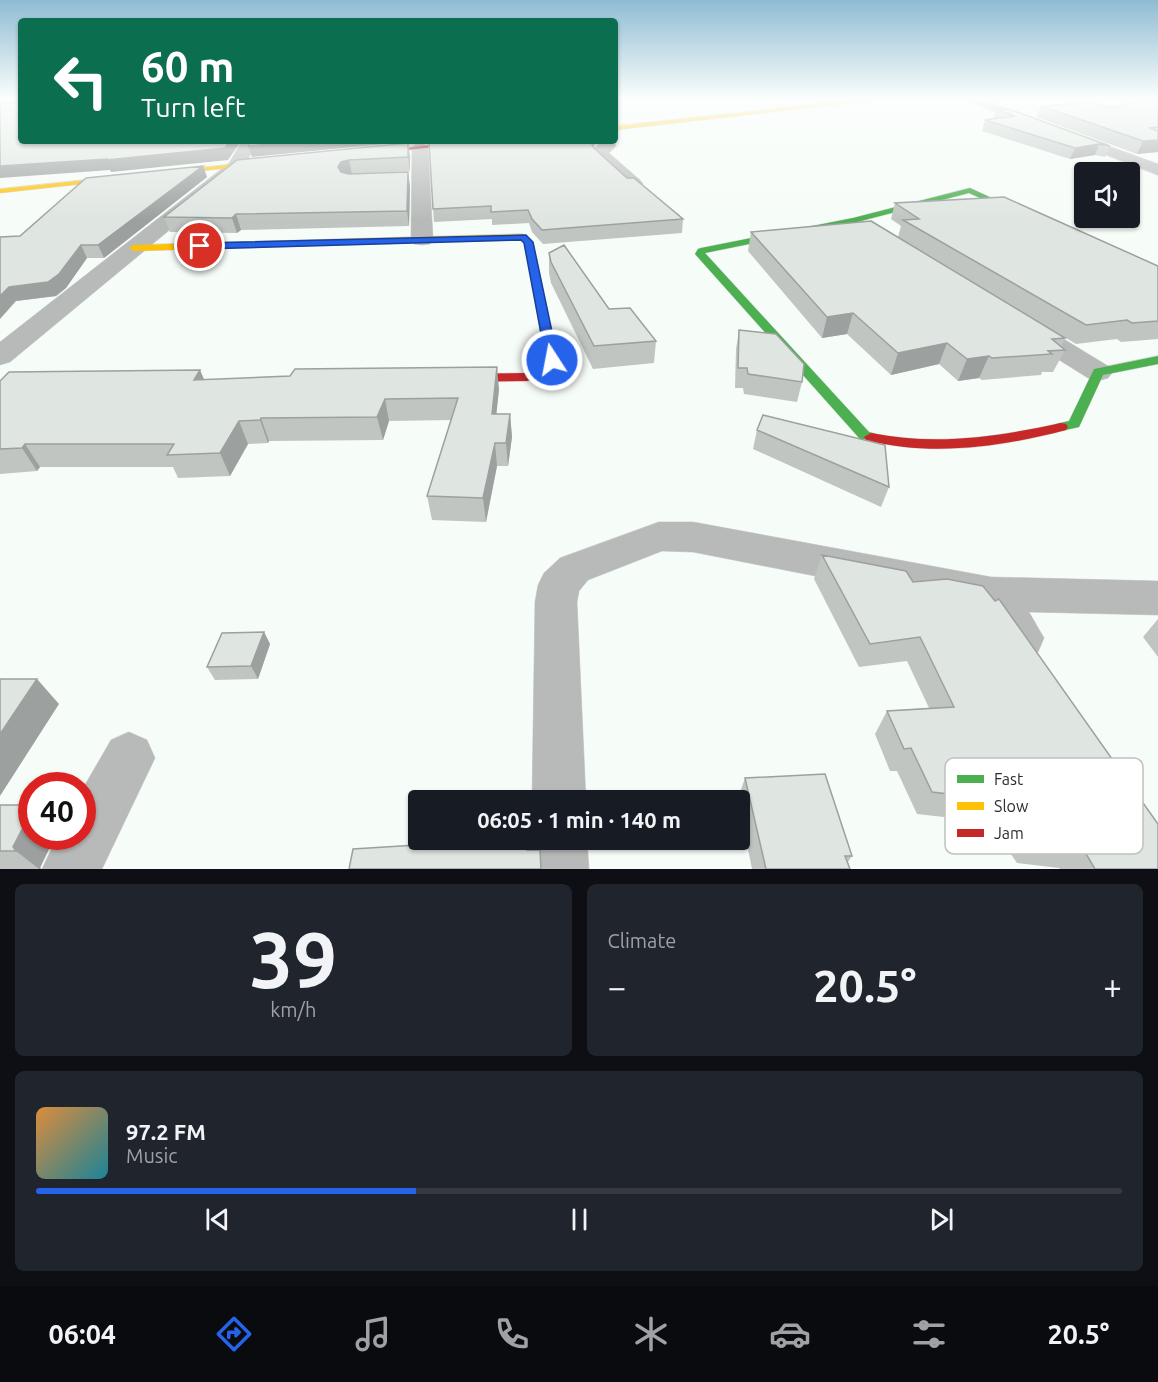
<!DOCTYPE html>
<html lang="en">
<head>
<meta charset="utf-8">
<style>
  :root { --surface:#171b24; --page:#20242c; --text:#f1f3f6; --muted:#9ea1a6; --line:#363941; --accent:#2563eb }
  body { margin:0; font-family:Ubuntu,sans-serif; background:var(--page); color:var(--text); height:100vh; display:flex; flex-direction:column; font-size:22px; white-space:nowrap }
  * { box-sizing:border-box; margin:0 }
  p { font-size:20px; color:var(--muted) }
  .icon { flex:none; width:33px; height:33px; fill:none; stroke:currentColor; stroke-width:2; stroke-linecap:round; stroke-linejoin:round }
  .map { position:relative; height:869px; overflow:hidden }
  .panel { display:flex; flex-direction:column; gap:15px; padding:15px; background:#0d0f14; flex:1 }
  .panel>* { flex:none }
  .banner { position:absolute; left:18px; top:18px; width:600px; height:126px; border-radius:6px; box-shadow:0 2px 4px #0004; background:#0b6e4f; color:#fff; overflow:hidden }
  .controls { position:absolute; left:1074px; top:162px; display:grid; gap:12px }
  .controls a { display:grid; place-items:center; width:66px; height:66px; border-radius:6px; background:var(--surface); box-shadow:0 2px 4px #0004; font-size:30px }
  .speed { position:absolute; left:18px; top:772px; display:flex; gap:12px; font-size:30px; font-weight:700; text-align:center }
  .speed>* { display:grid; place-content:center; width:78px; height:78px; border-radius:50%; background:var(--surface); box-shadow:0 2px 4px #0004; line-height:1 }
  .speed .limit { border:9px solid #d22; background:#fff; color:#111 }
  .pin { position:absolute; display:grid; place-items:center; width:51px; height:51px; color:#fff; margin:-26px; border:3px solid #fff; border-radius:50%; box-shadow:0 2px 6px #0007 }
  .me { position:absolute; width:66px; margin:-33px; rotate:349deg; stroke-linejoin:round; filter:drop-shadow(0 0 4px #0008) }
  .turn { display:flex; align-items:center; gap:21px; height:126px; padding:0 24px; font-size:27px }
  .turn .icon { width:78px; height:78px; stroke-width:2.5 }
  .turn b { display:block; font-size:42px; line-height:51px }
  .big { font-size:45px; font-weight:700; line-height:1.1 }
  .panel .card { flex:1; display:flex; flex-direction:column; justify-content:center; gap:9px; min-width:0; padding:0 21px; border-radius:9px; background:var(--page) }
  .panel .dial { align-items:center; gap:0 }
  .dial b { font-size:78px; line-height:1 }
  .song { display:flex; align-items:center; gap:18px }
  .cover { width:72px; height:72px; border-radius:9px; background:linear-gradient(135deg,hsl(30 70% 55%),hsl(190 70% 35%)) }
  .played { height:6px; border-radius:3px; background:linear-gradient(90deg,var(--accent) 35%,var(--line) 35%) }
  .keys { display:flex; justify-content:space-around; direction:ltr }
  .heat { display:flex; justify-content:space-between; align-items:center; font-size:33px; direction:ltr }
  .panel .tiles { flex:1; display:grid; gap:15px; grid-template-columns:1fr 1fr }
  .card:last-child { grid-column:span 2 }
  .trip { position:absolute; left:408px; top:790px; width:342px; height:60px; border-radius:6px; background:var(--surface); box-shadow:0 2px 4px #0004; font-weight:700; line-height:60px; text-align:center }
  .tabs { display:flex; height:96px; justify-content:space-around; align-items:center; background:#090b0e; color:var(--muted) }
  .tabs .icon { width:42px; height:42px }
  .tabs .current { color:var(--accent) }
  .tabs b { font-size:27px; color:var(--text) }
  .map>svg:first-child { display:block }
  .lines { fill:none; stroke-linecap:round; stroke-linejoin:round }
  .street-casing { stroke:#d2d6d3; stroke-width:1 }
  .fast-casing { stroke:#d2d6d3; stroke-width:1 }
  .slow-casing { stroke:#d2d6d3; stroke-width:1 }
  .jam-casing { stroke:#d2d6d3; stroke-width:1 }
  .street { fill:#b8bab9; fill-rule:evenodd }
  .fast { fill:#4caf50; fill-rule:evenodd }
  .slow { fill:#ffc107; fill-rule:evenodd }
  .jam { fill:#c62828; fill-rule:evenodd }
  .wall { fill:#c0c5c2 }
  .shaded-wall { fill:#9ca09e }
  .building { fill:#dfe5e1; stroke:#9ca09e; stroke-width:1.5 }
  .route { fill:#2563eb; stroke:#184099; stroke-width:1.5 }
  .key { fill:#fff; stroke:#bfc1bf; stroke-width:1.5 }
  .key-label { font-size:16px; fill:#2a2f2b }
</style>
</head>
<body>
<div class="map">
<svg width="1158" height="869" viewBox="0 0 1158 869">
  <rect width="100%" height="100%" fill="#f6fcf8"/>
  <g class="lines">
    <g class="street-casing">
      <path id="street" d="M959,98H978L1158,164V175Z
        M242,141H258L242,170L10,362L0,365V342L229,163Z
        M598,141H614L616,146L609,153L640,180L643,184L640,188H628L595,158L593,150L599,144Z
        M420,142L428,147L433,239L430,244L422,245L414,244L411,239L412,147Z
        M1025,319L1034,321L1108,366L1113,372L1108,378L1098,381L1088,378L1016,333L1012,327L1016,321Z
        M659,522H693L991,577L1158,581V615L1029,612L1044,638L1038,652L1022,657L1006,652L978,608L693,552L662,551L588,580L579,591L577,602L586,801H532L535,602L538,585L544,573L560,558Z
        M129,732L147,740L155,758L102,869H42L57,837H82V790L111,740Z
        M531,840H587L589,869H531Z"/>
    </g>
    <g class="fast-casing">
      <path id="fast" d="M970,188L1033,217L1026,219L969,193L853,223L705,253L869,432L876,434L878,437L876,440L860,439L695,254L698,249L701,248L853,218Z
        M1158,356V364L1103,375L1079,427L1061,431L1056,430L1054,427L1056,424L1069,421L1094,369Z"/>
    </g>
    <g class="slow-casing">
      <path id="slow" d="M874,98H894L615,130V126Z
        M272,160L274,163L0,193V189Z
        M523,234L533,242L553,336L551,338L547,339L541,336L525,243L521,240L134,251L129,248L134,245Z"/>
    </g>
    <g class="jam-casing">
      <path id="jam" d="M464,141H486L365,155L362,153Z
        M547,333L553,336L558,360L551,375L527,381L453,382L447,378L453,374L527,373L542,370L546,360L541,336Z
        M1061,423L1066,424L1068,427L1066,430C1001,447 932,457 866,440L864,437L871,433C936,446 997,437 1061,423Z"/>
    </g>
    <use href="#street" class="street"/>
    <use href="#fast" class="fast"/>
    <use href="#slow" class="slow"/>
    <use href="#jam" class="jam"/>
  </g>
  <path class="wall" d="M1158,98V152L1137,154L1036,117L1041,106L1111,108Z
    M996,109L1110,146L1105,157L1095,155L1070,159L982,131L985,120L993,119Z
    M446,141L594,146H593L594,148L627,178L683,219L682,233L543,244L532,232L529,223L492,225V219L434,222L433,209Z
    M410,156V171L352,174L410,186L409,226L241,230L237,233L170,232L164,217L237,160Z
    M203,166L207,177L104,258H87L66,288L56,296L16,301L20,236Z
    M895,203L1158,266V339L1121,342L1117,339L1076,344L898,237L901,226L891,219Z
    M751,232L1065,338L1061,347L1065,350L1053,372H1042L1041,375L982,380L979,378L958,381L939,364L891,375L847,334L822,338L748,251Z
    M549,253L609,309L656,341L654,363L593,369L551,283L549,273Z
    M739,330L802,382L797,402L744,394L743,388H735L736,349Z
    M200,370L204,379L499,389L496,414H510L512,437L508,466H497L486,522L432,520L427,496L451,420L389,421L383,440L269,441L268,443L248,444L230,476L178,478L173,467H40L37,471L0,474V381Z
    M757,430L889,487L881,507L753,449Z
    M822,555L913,582L1158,869H1060L1059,868L1017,863L989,822L917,814L897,771H890L875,734L887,711L929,708L907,661L859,667L814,579Z
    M1158,619V657L1143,637Z
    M264,632L270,644L258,679L215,680L207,667Z
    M745,778L852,856L848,862L850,869H752L740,810V801H737Z
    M0,805H32V837L41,869H0Z"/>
  <path class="shaded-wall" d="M0,98H20L21,101L0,102Z
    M1158,140V152L1137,154L1143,141Z
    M230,141H241L228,160L111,172L110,170L0,178V166Z
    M302,141H414L252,157L248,146Z
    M584,141H596L594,146H584Z
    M408,143L410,156V171L408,157Z
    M1099,144L1095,155L1070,159L1075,148Z
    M349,160L352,174L344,176L338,167L341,162Z
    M203,166L207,177L104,258L98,245Z
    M408,172L410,186L409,226L407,211Z
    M236,214L241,230L237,233L232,218Z
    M81,245L87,258L66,288L56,296L16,301L0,319V296L9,287Z
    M853,313L847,334L822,338L827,317Z
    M947,343L939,364L891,375L898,353Z
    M989,356L979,378L958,381L967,359Z
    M497,367L499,389L494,437L492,414Z
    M200,370L209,392L194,380Z
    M385,399L389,421L383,440L377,417Z
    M510,414L512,437L508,466L506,443Z
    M261,418L269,441L268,443L260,420Z
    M239,421L248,444L230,476L220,453Z
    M495,443L497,466L486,522L483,498Z
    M25,444L40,467L37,471L22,448Z
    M264,632L270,644L258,679L251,666Z
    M37,679L59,704L0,796V734Z
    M30,814L32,816V837H55L40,868L41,869H39L16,851L13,847Z"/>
  <path class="building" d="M18,98H21V141H230L225,148L106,160L108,159L0,166V104L16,103L19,101Z
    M1152,98H1158V127L1149,128L1158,131V140L1143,141L1041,106L1092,103L1111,108Z
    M996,109H1009L1110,146L1099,144L1075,148L985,120L1015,116Z
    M251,141H302L248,146Z
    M446,141H590L594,148L627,178H634L683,219L542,230L532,219L528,210L491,212V206L433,209L429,143Z
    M408,143V157L349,160L341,162L338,167L341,172L349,174L408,172L407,211L236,214L232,218L164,217L237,160Z
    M203,166L98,245H81L59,274L48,282L9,287L0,296V237L20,236L86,178Z
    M1004,197L1158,266V321L1132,323L1127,320L1086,325L903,220L919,219L895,203Z
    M871,221L1065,338L1052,339L1065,350L1048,351L1052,354L992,358L989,356L967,359L947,343L898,353L853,313L827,317L751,232Z
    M564,245L609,309L630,308L656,341L594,346L551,262L549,253Z
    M739,330L776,334L804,364L802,382L748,374L747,368H738Z
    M497,367L492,414H510L506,443H495L483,498L427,496L458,398L385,399L377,417L261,418L260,420L239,421L220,453L167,455L174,444H25L22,448L0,449V381L9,372L200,370L194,380L290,376L295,369Z
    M763,415L885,445L889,487L757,430Z
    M822,555L906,571L913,582L947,579L983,586L995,601L999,599L1158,824V869H1095L1082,847L1038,842L1008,801L932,792L911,748L904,749L887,711L954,707L920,637L870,644Z
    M264,632L251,666L207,667L222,633Z
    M0,679H37L0,734Z
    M825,774L852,856H845L850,869H766L745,778Z
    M0,805H32V814H30L13,847L16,851H0Z
    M497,840H526L527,850H540L541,869H349L353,849Z"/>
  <linearGradient id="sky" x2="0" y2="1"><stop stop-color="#8fbcd3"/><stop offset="0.45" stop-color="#fbfefc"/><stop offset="1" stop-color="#fbfefc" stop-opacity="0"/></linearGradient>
  <rect width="1158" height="220" fill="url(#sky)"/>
  <path class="route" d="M526,235L533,242L558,360L552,364L546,360L524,243L521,240L200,249L196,246L200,243Z"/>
  <rect x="945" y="758" width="198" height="96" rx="9" class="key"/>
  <rect x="957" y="775" width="27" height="8" fill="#4caf50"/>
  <rect x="957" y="802" width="27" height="8" fill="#ffc107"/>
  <rect x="957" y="829" width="27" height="8" fill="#c62828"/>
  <g class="key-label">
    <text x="994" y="785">Fast</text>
    <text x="994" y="812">Slow</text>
    <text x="994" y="839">Jam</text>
  </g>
</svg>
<div class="controls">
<a><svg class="icon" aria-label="sound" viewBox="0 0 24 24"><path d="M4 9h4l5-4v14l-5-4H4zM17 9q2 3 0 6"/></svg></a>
</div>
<div class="speed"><div class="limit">40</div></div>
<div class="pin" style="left:200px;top:246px;background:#d93025"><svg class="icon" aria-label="arrive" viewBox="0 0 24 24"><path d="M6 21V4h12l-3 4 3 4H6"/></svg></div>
<svg class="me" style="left:552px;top:360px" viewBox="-20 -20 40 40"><circle r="17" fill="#2563eb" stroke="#fff" stroke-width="3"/><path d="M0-11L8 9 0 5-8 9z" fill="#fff"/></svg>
<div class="trip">06:05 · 1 min · 140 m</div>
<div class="banner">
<div class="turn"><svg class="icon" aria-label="left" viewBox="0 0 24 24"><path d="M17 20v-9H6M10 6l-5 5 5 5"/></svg><div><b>60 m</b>Turn left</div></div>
</div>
</div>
<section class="panel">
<div class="tiles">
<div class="card dial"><b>39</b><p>km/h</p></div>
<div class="card"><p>Climate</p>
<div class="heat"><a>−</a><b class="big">20.5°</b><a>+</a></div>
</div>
<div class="card">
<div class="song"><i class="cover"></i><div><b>97.2 FM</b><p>Music</p></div></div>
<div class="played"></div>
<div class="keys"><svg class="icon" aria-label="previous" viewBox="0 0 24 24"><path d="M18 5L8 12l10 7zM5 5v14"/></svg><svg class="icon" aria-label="pause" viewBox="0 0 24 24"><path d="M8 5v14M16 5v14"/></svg><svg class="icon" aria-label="next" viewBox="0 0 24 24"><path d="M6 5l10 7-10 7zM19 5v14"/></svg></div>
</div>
</div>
</section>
<nav class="tabs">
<b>06:04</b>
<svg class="icon current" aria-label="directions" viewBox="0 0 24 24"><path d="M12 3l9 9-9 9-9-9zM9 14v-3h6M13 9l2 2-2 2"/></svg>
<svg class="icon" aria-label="music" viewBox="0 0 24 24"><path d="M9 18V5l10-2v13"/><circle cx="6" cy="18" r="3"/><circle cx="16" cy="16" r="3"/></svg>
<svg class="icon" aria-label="phone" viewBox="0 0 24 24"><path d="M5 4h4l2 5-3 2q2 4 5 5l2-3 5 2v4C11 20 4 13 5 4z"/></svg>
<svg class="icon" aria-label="climate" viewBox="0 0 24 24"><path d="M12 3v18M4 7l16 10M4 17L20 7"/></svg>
<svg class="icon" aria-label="car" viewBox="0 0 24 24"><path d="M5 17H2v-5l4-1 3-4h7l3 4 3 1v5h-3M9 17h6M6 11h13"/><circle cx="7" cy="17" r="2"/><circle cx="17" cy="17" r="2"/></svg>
<svg class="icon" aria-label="filters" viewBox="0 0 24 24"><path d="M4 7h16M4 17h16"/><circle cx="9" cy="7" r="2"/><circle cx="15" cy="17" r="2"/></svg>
<b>20.5°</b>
</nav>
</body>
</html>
